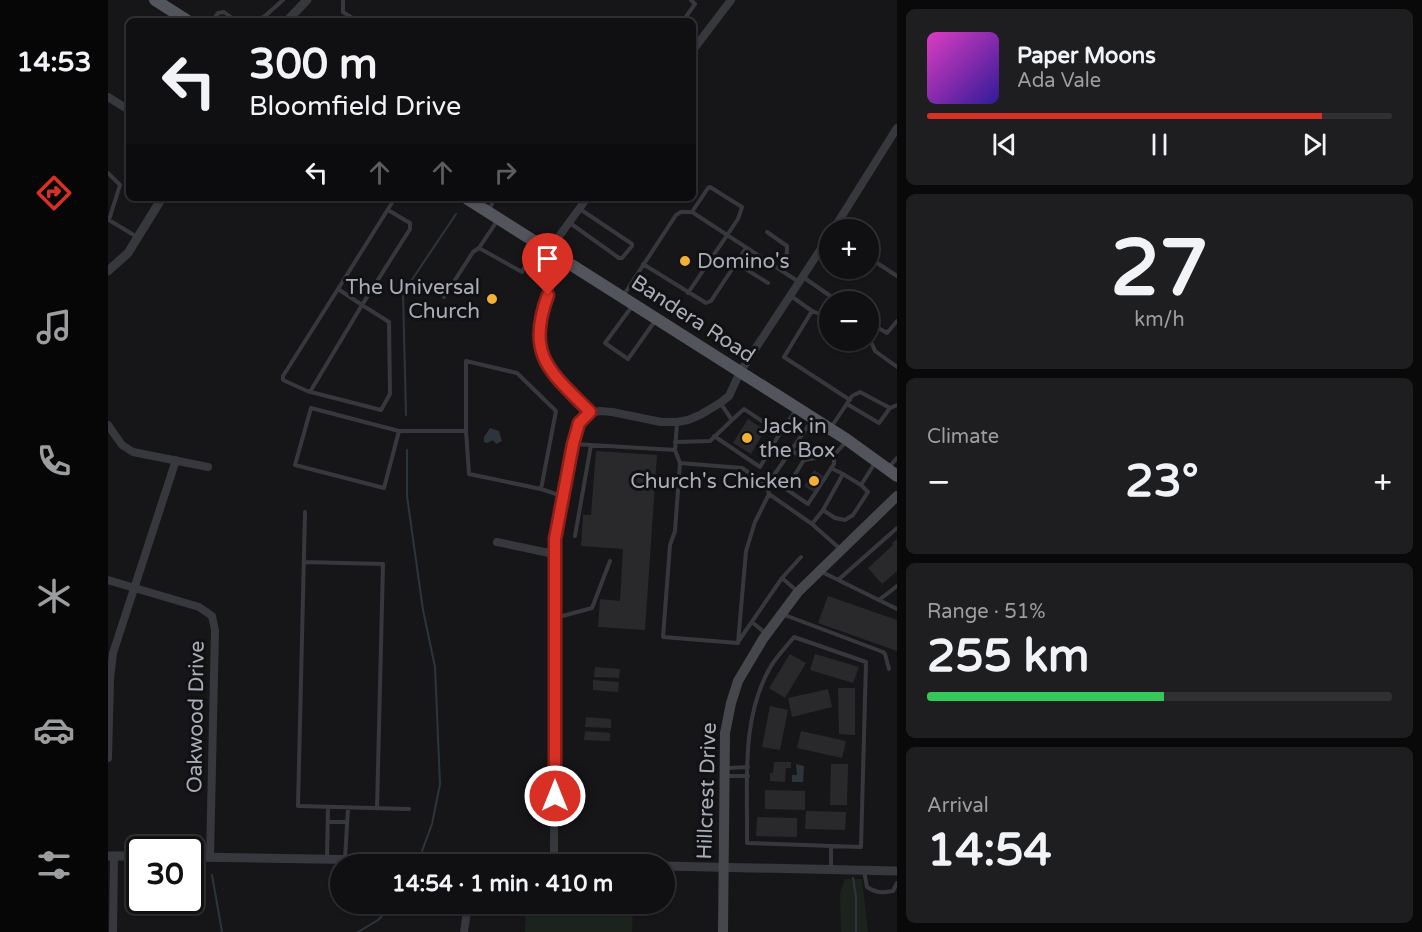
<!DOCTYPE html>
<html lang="en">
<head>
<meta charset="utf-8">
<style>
  :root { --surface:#101012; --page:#1e1e20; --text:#f1f3f6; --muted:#9c9d9f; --line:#303032; --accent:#d93025 }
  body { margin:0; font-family:"Varela Round",sans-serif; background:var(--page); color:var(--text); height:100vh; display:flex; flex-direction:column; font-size:22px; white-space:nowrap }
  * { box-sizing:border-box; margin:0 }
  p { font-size:20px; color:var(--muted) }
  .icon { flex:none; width:33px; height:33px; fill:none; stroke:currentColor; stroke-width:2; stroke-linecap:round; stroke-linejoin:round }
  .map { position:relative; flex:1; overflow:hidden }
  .drawer { display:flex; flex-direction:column; gap:9px; padding:9px; background:#09090a; width:525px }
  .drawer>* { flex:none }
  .top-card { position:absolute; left:18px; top:18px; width:570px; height:183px; border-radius:9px; box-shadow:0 2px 4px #0004,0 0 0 2px var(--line); background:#101012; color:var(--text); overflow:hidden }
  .controls { position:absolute; left:711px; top:219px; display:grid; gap:12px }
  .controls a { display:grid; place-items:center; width:60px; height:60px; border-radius:50%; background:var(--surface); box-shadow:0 2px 4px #0004,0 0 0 2px var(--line); font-size:30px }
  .speed { position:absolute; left:18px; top:836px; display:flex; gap:12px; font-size:30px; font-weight:700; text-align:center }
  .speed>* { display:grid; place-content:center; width:78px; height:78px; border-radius:50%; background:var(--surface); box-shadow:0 2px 4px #0004,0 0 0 2px var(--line); line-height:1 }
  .speed .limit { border:3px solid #111; border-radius:9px; background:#fff; color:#111 }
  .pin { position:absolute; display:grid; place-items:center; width:51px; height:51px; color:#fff; margin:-62px -26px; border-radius:50% 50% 50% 0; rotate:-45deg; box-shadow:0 0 6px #0007 }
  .pin .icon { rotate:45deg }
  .me { position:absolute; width:66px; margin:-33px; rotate:0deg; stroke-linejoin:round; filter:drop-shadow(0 0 4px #0008) }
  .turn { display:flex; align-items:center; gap:21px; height:126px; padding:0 24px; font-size:27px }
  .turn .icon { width:78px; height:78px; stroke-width:2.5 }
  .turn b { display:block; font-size:42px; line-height:51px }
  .lanes { display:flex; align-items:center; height:57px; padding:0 24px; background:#0003; justify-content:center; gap:30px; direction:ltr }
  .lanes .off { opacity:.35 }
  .big { font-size:45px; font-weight:800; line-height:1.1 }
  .drawer .widget { flex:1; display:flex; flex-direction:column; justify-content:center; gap:9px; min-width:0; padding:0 21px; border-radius:9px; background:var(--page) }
  .drawer .dial { align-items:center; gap:0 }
  .dial b { font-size:78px; line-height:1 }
  .song { display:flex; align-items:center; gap:18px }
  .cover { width:72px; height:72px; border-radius:9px; background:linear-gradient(135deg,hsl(310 70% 55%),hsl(250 70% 35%)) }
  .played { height:6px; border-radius:3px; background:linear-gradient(90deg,var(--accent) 85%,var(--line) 85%) }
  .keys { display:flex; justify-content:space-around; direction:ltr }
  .heat { display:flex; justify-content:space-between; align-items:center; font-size:33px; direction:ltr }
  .charge { height:9px; border-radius:4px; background:linear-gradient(90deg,#34c759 51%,var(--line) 0) }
  .trip { position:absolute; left:222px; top:854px; width:345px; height:60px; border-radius:30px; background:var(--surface); box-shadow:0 2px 4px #0004,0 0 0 2px var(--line); font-weight:800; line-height:60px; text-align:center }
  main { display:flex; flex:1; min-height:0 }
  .dock { display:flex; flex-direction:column; width:108px; justify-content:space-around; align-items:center; background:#060607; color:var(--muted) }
  .dock .icon { width:42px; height:42px }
  .dock .current { color:var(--accent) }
  .dock b { font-size:27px; color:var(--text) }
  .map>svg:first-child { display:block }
  .green { fill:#1c231d }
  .water { fill:#2c353c }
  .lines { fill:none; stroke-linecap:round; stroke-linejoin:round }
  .stream { stroke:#2c353c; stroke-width:2 }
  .building { fill:#29292c }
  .service { stroke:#37383d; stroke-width:4 }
  .minor { stroke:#37383d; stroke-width:8 }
  .tertiary { stroke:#37383d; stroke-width:9 }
  .secondary { stroke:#45474d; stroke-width:10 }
  .primary { stroke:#53555c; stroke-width:12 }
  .route-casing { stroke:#8d1f18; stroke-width:15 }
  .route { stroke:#d93025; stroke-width:10 }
  .poi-dot { fill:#f2b134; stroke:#111113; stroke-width:2 }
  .labels { text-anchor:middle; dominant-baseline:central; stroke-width:6; stroke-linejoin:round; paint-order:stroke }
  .poi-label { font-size:21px; fill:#a8adb8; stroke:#111113; text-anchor:start }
  .street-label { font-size:21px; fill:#a8adb8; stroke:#111113 }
</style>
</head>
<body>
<main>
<nav class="dock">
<b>14:53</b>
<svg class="icon current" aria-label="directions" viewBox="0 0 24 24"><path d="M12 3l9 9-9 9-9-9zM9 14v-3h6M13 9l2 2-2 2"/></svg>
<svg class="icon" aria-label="music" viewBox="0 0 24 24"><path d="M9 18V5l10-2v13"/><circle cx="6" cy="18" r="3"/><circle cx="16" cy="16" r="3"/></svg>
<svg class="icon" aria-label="phone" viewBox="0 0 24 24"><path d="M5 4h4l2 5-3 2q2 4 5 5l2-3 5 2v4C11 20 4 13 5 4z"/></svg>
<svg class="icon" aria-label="climate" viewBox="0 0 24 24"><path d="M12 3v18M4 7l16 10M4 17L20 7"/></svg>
<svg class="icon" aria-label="car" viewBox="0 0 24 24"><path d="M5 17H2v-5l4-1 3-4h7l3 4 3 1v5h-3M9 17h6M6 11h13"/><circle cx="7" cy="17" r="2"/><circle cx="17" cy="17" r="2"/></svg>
<svg class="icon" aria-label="filters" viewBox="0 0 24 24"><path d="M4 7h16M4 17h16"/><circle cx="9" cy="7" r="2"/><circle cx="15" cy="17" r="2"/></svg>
</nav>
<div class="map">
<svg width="789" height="932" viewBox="0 0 789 932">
  <rect width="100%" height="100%" fill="#161618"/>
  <path class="green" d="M737,879H754L760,932H733L732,893Z
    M418,903H525L524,932H417Z"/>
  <path class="water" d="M382,428L391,431L394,441L388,444L385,440L379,443L376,442V437Z
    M688,764L696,766L695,782H684V775H689Z"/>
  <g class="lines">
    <path class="stream" d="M298,415L295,293L348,214
      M299,450V496L315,610L327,667L332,784L324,824L314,851
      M104,875L114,932
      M745,878L748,897V932
      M250,932L270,920L287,903"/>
  </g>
  <path class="building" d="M640,419L657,430L643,454L625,443Z
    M488,451L549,455L537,630L490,627L492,599L512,601L515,549L473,546L475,515H483Z
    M706,470L715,476L706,492L696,486Z
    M789,539V571L774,584L760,568L785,545L784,543Z
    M720,596L789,620V651L710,623Z
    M682,654L698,663L677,698L661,688Z
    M707,654L751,667L745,683L702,670Z
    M487,667L512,669L511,678L486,677Z
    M485,680L511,682L510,692L485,690Z
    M730,688H747V735L731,734Z
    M720,689L724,707L684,717L680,698Z
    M662,706L680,710L672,750L654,747Z
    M478,717L503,719V728L477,727Z
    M477,731L502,733V741L476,740Z
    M693,731L738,741L734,758L689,748Z
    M666,762H683V768H678L677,782L662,781V773H665Z
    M723,764H740L739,805H722Z
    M657,790L697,791V810L657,809Z
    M698,811L738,812L737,830L697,829Z
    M649,817L689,818V837L648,836Z"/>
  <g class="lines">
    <path class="service" d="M235,0V12L249,21
      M104,21L110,13L116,12L128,21
      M148,21L157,16
      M168,21L157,16L175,0
      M575,21L587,4L583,0
      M0,173L12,185L1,220L29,237
      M280,210L302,223V229L254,305L230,289C249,259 268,228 287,198
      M381,211L386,198
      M462,223L511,258H514L524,246V244L472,209
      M659,232L679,246V253L670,268
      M371,248L389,221
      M760,257L789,276
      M628,263L660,283
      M535,264L598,303L603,301L638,248
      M695,277L731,302
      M580,293L630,219L634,207L602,187L600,188L584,212
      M515,296L568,215L573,212H584L691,282
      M683,296L704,311L722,318
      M336,297L365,252L371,248L414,272L428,246
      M525,305L497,343L520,359L547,321
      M704,311L676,357L742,400
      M760,322L779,333L789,321
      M759,340L764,344L767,351L789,367
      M202,392L254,305L281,322L282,394L273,410L199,391L175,380V376L230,289
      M613,404L624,420L636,409L672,433L689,409
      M739,404L771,423L782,408
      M705,419L659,485L661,494L704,524L731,548
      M569,423L567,450L572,463L567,531L562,545L555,637L630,643
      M724,426L744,396L752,392L782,408L789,405
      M291,431L276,488L187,465L203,408L291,431H358V361L409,373L448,411L433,489L454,496
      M358,431L361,474L433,489
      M606,436L652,467L672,433
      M567,442L602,441L624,420
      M466,444L567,450
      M684,450L696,460
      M726,455L696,460L678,489L700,504L726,464V455L737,443
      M572,463L634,468L659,485
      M723,468L735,474
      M780,468L789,458
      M663,479L678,489
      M753,485L767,463
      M197,512L190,806L301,809
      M704,524L715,510L735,474L753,485L760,492L745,515L737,520L727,518L715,510
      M467,536L483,445
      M196,562L275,564L269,809
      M712,571L789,609
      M674,578L693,557
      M730,580L789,528
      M771,600L789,586
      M674,614L775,652L777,654L781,669
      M447,618L484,608L502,561
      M644,622L657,633
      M686,637L758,662L753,847L639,843C640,785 632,718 663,666C669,656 678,647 686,637Z
      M630,642L674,578L689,591
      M630,643L638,551L647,522L661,494
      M620,768L640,767
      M619,776H640
      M220,822H239
      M723,846V869
      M219,857L220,807
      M237,859L240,808
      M756,871L759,887C768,893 774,893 785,891L789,883"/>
    <path class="minor" d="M585,50L623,0
      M0,97L21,110
      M725,230L789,128
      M441,250L479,198
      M454,259C441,288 420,334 438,365C449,383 468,398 482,413
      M0,425L14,445L25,452L100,467
      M389,542L446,554
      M0,580L91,607L104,616L107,630L102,858
      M0,758L2,679L5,653L68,460
      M446,863L447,539L465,444L471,423L482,413L492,411L504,412L553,422H569L580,420L592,415L612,403L621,396L632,372L722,235
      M5,932L6,856
      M356,932L360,903"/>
    <path class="tertiary" d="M179,21L199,0
      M0,271L20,253L54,198
      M0,856H32
      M82,857L501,864
      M556,866L789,871"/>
    <path class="secondary" d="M615,932L617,733L623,703L630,681L655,639L690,592L789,496"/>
    <path class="primary" d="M47,0L80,21
      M358,198L738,439L789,476"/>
  </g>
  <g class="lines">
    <g class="route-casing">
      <path id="route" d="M440,295C417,356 443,372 482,412L471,423L465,444L447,539V796"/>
    </g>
    <use href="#route" class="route"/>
  </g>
  <g class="poi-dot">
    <circle cx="577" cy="261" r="6"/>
    <circle cx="384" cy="299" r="6"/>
    <circle cx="639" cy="438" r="6"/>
    <circle cx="706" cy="481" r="6"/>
  </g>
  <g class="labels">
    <g class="poi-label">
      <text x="589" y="261">Domino's</text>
      <text x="372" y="287" text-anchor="end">The Universal<tspan x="372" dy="24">Church</tspan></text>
      <text x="651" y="426">Jack in<tspan x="651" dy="24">the Box</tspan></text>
      <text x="694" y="481" text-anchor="end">Church's Chicken</text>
    </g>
    <g class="street-label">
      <text transform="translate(585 319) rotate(33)">Bandera Road</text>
      <text transform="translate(88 717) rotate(-89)">Oakwood Drive</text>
      <text transform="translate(599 791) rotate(-88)">Hillcrest Drive</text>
    </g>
  </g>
</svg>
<div class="controls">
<a>+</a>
<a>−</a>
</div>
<div class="speed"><div class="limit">30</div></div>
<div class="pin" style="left:440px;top:295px;background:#d93025"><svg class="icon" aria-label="arrive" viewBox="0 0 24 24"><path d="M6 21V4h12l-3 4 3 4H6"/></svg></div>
<svg class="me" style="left:447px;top:796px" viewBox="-20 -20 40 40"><circle r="17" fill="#d93025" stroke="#fff" stroke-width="3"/><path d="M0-11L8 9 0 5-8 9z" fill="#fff"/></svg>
<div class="trip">14:54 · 1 min · 410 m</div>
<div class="top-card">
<div class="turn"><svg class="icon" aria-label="left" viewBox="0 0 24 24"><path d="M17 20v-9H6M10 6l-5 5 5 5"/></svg><div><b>300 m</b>Bloomfield Drive</div></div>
<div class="lanes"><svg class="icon" aria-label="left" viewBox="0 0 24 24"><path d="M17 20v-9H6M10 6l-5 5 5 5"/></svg><svg class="icon off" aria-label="ahead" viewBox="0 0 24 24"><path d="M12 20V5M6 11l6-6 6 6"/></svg><svg class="icon off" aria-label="ahead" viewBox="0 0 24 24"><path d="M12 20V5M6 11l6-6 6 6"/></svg><svg class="icon off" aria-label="right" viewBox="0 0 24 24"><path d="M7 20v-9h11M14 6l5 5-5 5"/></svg></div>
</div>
</div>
<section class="drawer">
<div class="widget">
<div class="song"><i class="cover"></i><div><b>Paper Moons</b><p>Ada Vale</p></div></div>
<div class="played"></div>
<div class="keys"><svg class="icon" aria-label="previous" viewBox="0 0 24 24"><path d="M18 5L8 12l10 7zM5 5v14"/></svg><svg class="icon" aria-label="pause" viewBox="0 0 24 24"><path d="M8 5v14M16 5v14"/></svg><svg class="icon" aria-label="next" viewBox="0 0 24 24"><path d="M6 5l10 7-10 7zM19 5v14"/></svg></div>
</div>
<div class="widget dial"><b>27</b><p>km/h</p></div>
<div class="widget"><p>Climate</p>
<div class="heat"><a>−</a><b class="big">23°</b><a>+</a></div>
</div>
<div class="widget"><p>Range · 51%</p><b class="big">255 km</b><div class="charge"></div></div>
<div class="widget"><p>Arrival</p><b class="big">14:54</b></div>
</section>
</main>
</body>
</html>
